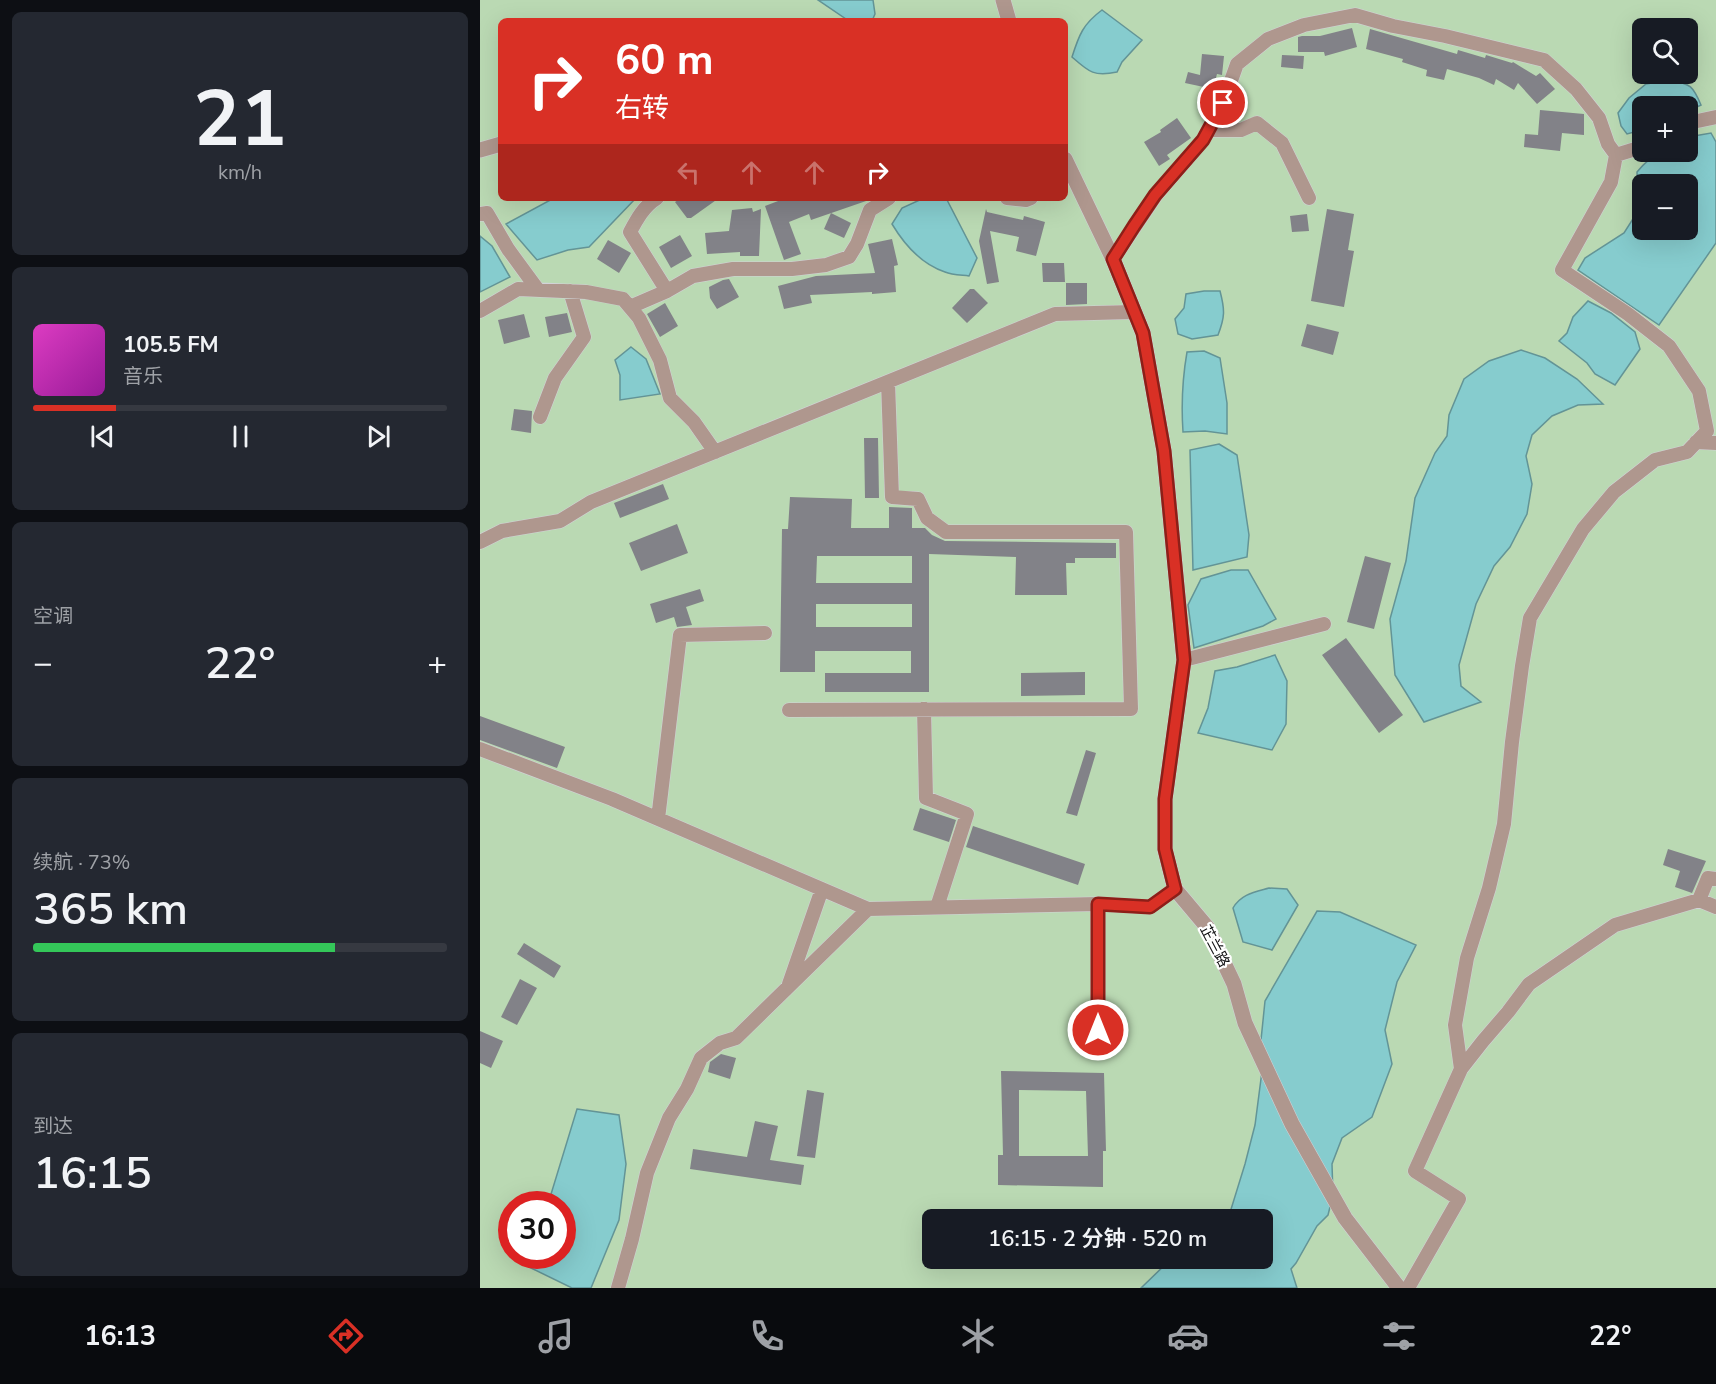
<!DOCTYPE html>
<html lang="zh">
<head>
<meta charset="utf-8">
<style>
  :root { --surface:#171b24; --page:#242831; --text:#f1f3f6; --muted:#9ea1a6; --line:#363941; --accent:#d93025 }
  body { margin:0; font-family:"Nunito Sans","Noto Sans SC",sans-serif; background:var(--page); color:var(--text); height:100vh; display:flex; flex-direction:column; font-size:22px; white-space:nowrap }
  * { box-sizing:border-box; margin:0 }
  p { font-size:20px; color:var(--muted) }
  .icon { flex:none; width:33px; height:33px; fill:none; stroke:currentColor; stroke-width:2; stroke-linecap:round; stroke-linejoin:round }
  .map { position:relative; flex:1; overflow:hidden }
  .sheet { display:flex; flex-direction:column; gap:12px; padding:12px; background:#0d0f14; width:480px }
  .sheet>* { flex:none }
  .hud { position:absolute; left:18px; top:18px; width:570px; height:183px; border-radius:9px; box-shadow:0 6px 24px #0002; background:#d93025; color:#fff; overflow:hidden }
  .buttons { position:absolute; left:1152px; top:18px; display:grid; gap:12px }
  .buttons a { display:grid; place-items:center; width:66px; height:66px; border-radius:9px; background:var(--surface); box-shadow:0 6px 24px #0002; font-size:30px }
  .speed { position:absolute; left:18px; top:1191px; display:flex; gap:12px; font-size:30px; font-weight:700; text-align:center }
  .speed>* { display:grid; place-content:center; width:78px; height:78px; border-radius:50%; background:var(--surface); box-shadow:0 6px 24px #0002; line-height:1 }
  .speed .limit { border:9px solid #d22; background:#fff; color:#111 }
  .pin { position:absolute; display:grid; place-items:center; width:51px; height:51px; color:#fff; margin:-26px; border:3px solid #fff; border-radius:50%; box-shadow:0 2px 6px #0007 }
  .me { position:absolute; width:66px; margin:-33px; rotate:0deg; stroke-linejoin:round; filter:drop-shadow(0 0 4px #0008) }
  .turn { display:flex; align-items:center; gap:21px; height:126px; padding:0 18px; font-size:27px }
  .turn .icon { width:78px; height:78px; stroke-width:2.5 }
  .turn b { display:block; font-size:42px; line-height:51px }
  .lanes { display:flex; align-items:center; height:57px; padding:0 18px; background:#0003; justify-content:center; gap:30px; direction:ltr }
  .lanes .off { opacity:.35 }
  .big { font-size:45px; font-weight:600; line-height:1.1 }
  .sheet .widget { flex:1; display:flex; flex-direction:column; justify-content:center; gap:9px; min-width:0; padding:0 21px; border-radius:9px; background:var(--page) }
  .sheet .dial { align-items:center; gap:0 }
  .dial b { font-size:78px; line-height:1 }
  .song { display:flex; align-items:center; gap:18px }
  .cover { width:72px; height:72px; border-radius:9px; background:linear-gradient(135deg,hsl(310 70% 55%),hsl(300 70% 35%)) }
  .played { height:6px; border-radius:3px; background:linear-gradient(90deg,var(--accent) 20%,var(--line) 20%) }
  .keys { display:flex; justify-content:space-around; direction:ltr }
  .heat { display:flex; justify-content:space-between; align-items:center; font-size:33px; direction:ltr }
  .charge { height:9px; border-radius:4px; background:linear-gradient(90deg,#34c759 73%,var(--line) 0) }
  .trip { position:absolute; left:442px; top:1209px; width:351px; height:60px; border-radius:9px; background:var(--surface); box-shadow:0 6px 24px #0002; font-weight:600; line-height:60px; text-align:center }
  .tabs { display:flex; height:96px; justify-content:space-around; align-items:center; background:#090b0e; color:var(--muted) }
  .tabs .icon { width:42px; height:42px }
  .tabs .current { color:var(--accent) }
  .tabs b { font-size:27px; color:var(--text) }
  main { display:flex; flex:1; min-height:0 }
  .map>svg:first-child { display:block }
  .green { fill:#bad9b3; fill-rule:evenodd }
  .water { fill:#86ccce; stroke:#639496; stroke-width:1.5; fill-rule:evenodd }
  .building { fill:#828288; fill-rule:evenodd }
  .lines { fill:none; stroke-linecap:round; stroke-linejoin:round }
  .minor-casing { stroke:#d2d2d8; stroke-width:15 }
  .tertiary-casing { stroke:#d2d2d8; stroke-width:16 }
  .minor { stroke:#af978e; stroke-width:14 }
  .tertiary { stroke:#af978e; stroke-width:15 }
  .route-casing { stroke:#8d1f18; stroke-width:15 }
  .route { stroke:#d93025; stroke-width:10 }
  .labels { text-anchor:middle; dominant-baseline:central; stroke-width:4.5; stroke-linejoin:round; paint-order:stroke }
  .street-label { font-size:15px; fill:#101012; stroke:#fff }
</style>
</head>
<body>
<main>
<section class="sheet">
<div class="widget dial"><b>21</b><p>km/h</p></div>
<div class="widget">
<div class="song"><i class="cover"></i><div><b>105.5 FM</b><p>音乐</p></div></div>
<div class="played"></div>
<div class="keys"><svg class="icon" aria-label="previous" viewBox="0 0 24 24"><path d="M18 5L8 12l10 7zM5 5v14"/></svg><svg class="icon" aria-label="pause" viewBox="0 0 24 24"><path d="M8 5v14M16 5v14"/></svg><svg class="icon" aria-label="next" viewBox="0 0 24 24"><path d="M6 5l10 7-10 7zM19 5v14"/></svg></div>
</div>
<div class="widget"><p>空调</p>
<div class="heat"><a>−</a><b class="big">22°</b><a>+</a></div>
</div>
<div class="widget"><p>续航 · 73%</p><b class="big">365 km</b><div class="charge"></div></div>
<div class="widget"><p>到达</p><b class="big">16:15</b></div>
</section>
<div class="map">
<svg width="1236" height="1288" viewBox="0 0 1236 1288">
  <rect width="100%" height="100%" fill="#f7f7fe"/>
  <path class="green" d="M0,0H1236V1288H0ZM21,21H585V198H21ZM1162,28H1208V74H1162ZM1162,106H1208V152H1162ZM1162,184H1208V230H1162ZM32,1204H82V1256H32ZM453,1220H783V1258H453Z"/>
  <path class="water" d="M338,0H393L395,14L392,21H369Z
    M622,10L662,40L642,62L637,72C614,77 609,72 592,57C599,35 603,24 622,10Z
    M1190,80C1211,84 1213,86 1221,105L1208,111V106H1162V130L1147,134L1141,126L1138,113L1149,98L1166,84Z
    M1231,133L1236,142V243L1179,325L1098,270L1105,258L1144,233L1158,211L1157,172C1174,151 1182,152 1208,152V140L1214,136ZM1162,184H1208V230H1162Z
    M74,198H156L109,247L88,250L57,260L26,224Z
    M444,198H466L497,258L489,276C481,275 472,275 465,272C441,264 424,244 412,224L422,208Z
    M0,236L12,246L30,277L0,292Z
    M724,291H740C745,310 745,317 738,335L712,339L698,334L695,319L704,308L706,294Z
    M1108,301L1131,313L1155,332L1160,349L1135,385L1115,374L1107,363L1079,341L1087,333L1093,317Z
    M151,347L166,359L180,394L140,400V375L135,360Z
    M1041,350L1065,358L1097,379L1123,404L1098,405L1072,416L1052,435L1046,456L1052,484L1047,514L1030,547L1014,566L996,604L979,665L981,686L1001,702L944,722L915,675L910,619L926,561L935,498L955,453L967,436L969,415L984,379L1009,361Z
    M724,351L740,358L747,403V434L725,431L703,432C701,403 702,381 707,352Z
    M739,444L757,455L769,535L767,557L713,570L710,450Z
    M751,570H768L796,619L783,626L714,648L708,605L721,579Z
    M795,655L807,681L806,724L792,750L718,733L728,708L735,671L757,667Z
    M789,888L807,889L818,905L792,950L763,942L753,908C761,894 775,892 789,888Z
    M837,911L860,912L936,945L917,982L905,1030L912,1064L892,1117L862,1138L852,1164L853,1195L848,1215L837,1226L816,1263L811,1269L817,1288H661L691,1259L783,1258V1220L748,1219L765,1164L775,1125L782,1071L781,1040L785,1001Z
    M97,1109L139,1115L146,1164L139,1220L111,1288H92L49,1267L53,1256H82V1204H68Z"/>
  <path class="building" d="M872,28L877,47L845,56L844,52H818V37L822,36H840Z
    M890,29L977,54L978,50L1005,58L1006,55L1032,63L1033,62L1056,76L1060,73L1075,89L1057,104L1038,83L1034,90L1016,79L1014,85L999,78L967,69L964,80L946,76L947,70L922,62L923,59L886,49Z
    M722,54L744,56L742,75L737,74L733,89L705,83L708,72L720,75Z
    M802,55L824,56L823,69L801,67Z
    M1060,110L1104,114V135L1082,133L1080,151L1044,147L1045,134L1058,135Z
    M697,118L711,138L687,155L690,159L679,166L664,142L681,132L680,130Z
    M201,198H239L211,218H207L195,202Z
    M306,198H389V200L331,220L329,214L309,222L321,254L304,260L285,206Z
    M272,208L273,212L281,209L279,256H260V252L227,254L225,233L249,231L252,210Z
    M506,209L507,212L543,220L544,216L565,222L556,256L536,251L539,237L510,231L519,282L507,284L499,241Z
    M847,209L874,214L868,250L874,251L864,307L831,301Z
    M351,213L371,223L364,238L344,229Z
    M827,214L829,231L812,232L810,216Z
    M200,235L212,256L191,268L179,247Z
    M412,239L418,265L414,266L416,292L392,294V292L330,295L332,303L304,309L298,286L336,276L395,273L388,244Z
    M128,240L151,253L139,273L117,259Z
    M562,263H584L585,282H563Z
    M249,279L259,297L237,309L230,298L229,287L243,280Z
    M586,283H607V304L586,305Z
    M490,289H494L508,303L487,323L472,308Z
    M185,303L198,326L180,337L167,314Z
    M87,313L92,332L69,337L65,317Z
    M44,314L50,337L24,344L18,320Z
    M827,324L859,332L853,355L821,346Z
    M34,409L52,411L51,433L31,430Z
    M384,438H398L399,498H385Z
    M183,484L189,499L140,518L134,503Z
    M310,497L372,499L371,528H409V507L432,508V528H445L452,535L465,541L636,543V558H595V563H586L587,595H535L536,557L449,554V692H345V673H431V651H335V672H300L302,529H308ZM337,556H432V583H336ZM336,604H432V627H336Z
    M197,524L208,553L161,571L149,543Z
    M885,556L911,563L894,629L867,622Z
    M220,589L224,601L206,607L212,625L197,627L194,617L176,623L170,604Z
    M866,638L923,715L899,733L842,655Z
    M605,672V695L541,696V673Z
    M0,716L85,747L77,768L0,740Z
    M606,750L616,753L597,816L586,813Z
    M440,808L476,820L469,842L433,830Z
    M493,826L605,864L598,885L486,847Z
    M1188,849L1226,861L1212,893L1195,887L1200,871L1183,865Z
    M44,943L81,966L74,978L37,954Z
    M40,979L57,988L37,1025L21,1017Z
    M0,1031L23,1041L11,1068L0,1063Z
    M241,1054L256,1058L250,1079L228,1072L230,1062Z
    M521,1071L624,1073L626,1151H623V1187L518,1185V1155H523ZM539,1090L606,1091L608,1156H539Z
    M327,1090L344,1093L335,1158L317,1156Z
    M275,1121L298,1126L290,1160L324,1165L321,1185L210,1169L213,1149L267,1157Z"/>
  <g class="lines">
    <g class="minor-casing">
      <path id="minor" d="M1208,123L1236,117
        M729,130H761L777,123L802,143L829,198
        M177,198C164,206 157,219 150,232L187,291
        M527,198L546,200L551,198
        M0,214L7,213L28,249L58,290
        M633,259L676,195L723,140L743,103L757,64L788,39L824,25L875,15L913,26L965,36L1064,60L1096,89L1119,118L1128,144L1136,155L1162,147
        M150,307L187,291L213,276L253,269H312L346,265L369,257L377,244L390,210L409,198
        M0,311L38,289L106,292L143,299L159,318L180,360L190,398L214,422L235,452
        M60,417L75,378L104,337L90,291
        M1216,442L1236,443
        M0,542L22,531L80,521L111,502L575,314L653,312
        M704,660L844,624
        M444,709L446,798L487,814L457,907
        M309,710L651,709L646,532H466L447,518L438,499L412,497L408,382
        M0,749L132,799L388,909
        M178,819L200,635L285,633
        M1219,900L1236,907
        M618,904V1051
        M309,984L342,889
        M981,1069L975,1025L987,958L1009,888L1024,824L1032,742L1042,666L1050,618L1103,529L1134,492L1175,460L1207,452L1227,431L1219,391L1189,346L1148,314L1082,270L1131,182L1136,155
        M138,1288L152,1239L167,1173L189,1118L207,1089L221,1058L240,1043L256,1038L388,909L618,904L670,907L695,889
        M928,1288L979,1199L935,1171L981,1069L1003,1041L1028,1012L1049,984L1135,925L1219,900L1228,878L1236,879"/>
    </g>
    <g class="tertiary-casing">
      <path id="tertiary" d="M523,0L529,21
        M0,150L21,144
        M585,159L633,259L663,333L684,451L704,660L685,799V850L695,889L727,927L754,984L765,1023L812,1124L865,1218L919,1288"/>
    </g>
    <use href="#minor" class="minor"/>
    <use href="#tertiary" class="tertiary"/>
  </g>
  <g class="lines">
    <g class="route-casing">
      <path id="route" d="M618,1030V904L670,907L695,889L685,849V799L704,660L684,451L663,333L633,259L654,226L675,195L723,140L743,103"/>
    </g>
    <use href="#route" class="route"/>
  </g>
  <g class="labels">
    <g class="street-label">
      <text transform="translate(735 946) rotate(62)">芷兰路</text>
    </g>
  </g>
</svg>
<div class="buttons">
<a><svg class="icon" aria-label="search" viewBox="0 0 24 24"><circle cx="10" cy="10" r="6"/><path d="M15 15l6 6"/></svg></a>
<a>+</a>
<a>−</a>
</div>
<div class="speed"><div class="limit">30</div></div>
<div class="pin" style="left:743px;top:103px;background:#d93025"><svg class="icon" aria-label="arrive" viewBox="0 0 24 24"><path d="M6 21V4h12l-3 4 3 4H6"/></svg></div>
<svg class="me" style="left:618px;top:1030px" viewBox="-20 -20 40 40"><circle r="17" fill="#d93025" stroke="#fff" stroke-width="3"/><path d="M0-11L8 9 0 5-8 9z" fill="#fff"/></svg>
<div class="trip">16:15 · 2 分钟 · 520 m</div>
<div class="hud">
<div class="turn"><svg class="icon" aria-label="right" viewBox="0 0 24 24"><path d="M7 20v-9h11M14 6l5 5-5 5"/></svg><div><b>60 m</b>右转</div></div>
<div class="lanes"><svg class="icon off" aria-label="left" viewBox="0 0 24 24"><path d="M17 20v-9H6M10 6l-5 5 5 5"/></svg><svg class="icon off" aria-label="ahead" viewBox="0 0 24 24"><path d="M12 20V5M6 11l6-6 6 6"/></svg><svg class="icon off" aria-label="ahead" viewBox="0 0 24 24"><path d="M12 20V5M6 11l6-6 6 6"/></svg><svg class="icon" aria-label="right" viewBox="0 0 24 24"><path d="M7 20v-9h11M14 6l5 5-5 5"/></svg></div>
</div>
</div>
</main>
<nav class="tabs">
<b>16:13</b>
<svg class="icon current" aria-label="directions" viewBox="0 0 24 24"><path d="M12 3l9 9-9 9-9-9zM9 14v-3h6M13 9l2 2-2 2"/></svg>
<svg class="icon" aria-label="music" viewBox="0 0 24 24"><path d="M9 18V5l10-2v13"/><circle cx="6" cy="18" r="3"/><circle cx="16" cy="16" r="3"/></svg>
<svg class="icon" aria-label="phone" viewBox="0 0 24 24"><path d="M5 4h4l2 5-3 2q2 4 5 5l2-3 5 2v4C11 20 4 13 5 4z"/></svg>
<svg class="icon" aria-label="climate" viewBox="0 0 24 24"><path d="M12 3v18M4 7l16 10M4 17L20 7"/></svg>
<svg class="icon" aria-label="car" viewBox="0 0 24 24"><path d="M5 17H2v-5l4-1 3-4h7l3 4 3 1v5h-3M9 17h6M6 11h13"/><circle cx="7" cy="17" r="2"/><circle cx="17" cy="17" r="2"/></svg>
<svg class="icon" aria-label="filters" viewBox="0 0 24 24"><path d="M4 7h16M4 17h16"/><circle cx="9" cy="7" r="2"/><circle cx="15" cy="17" r="2"/></svg>
<b>22°</b>
</nav>
</body>
</html>
